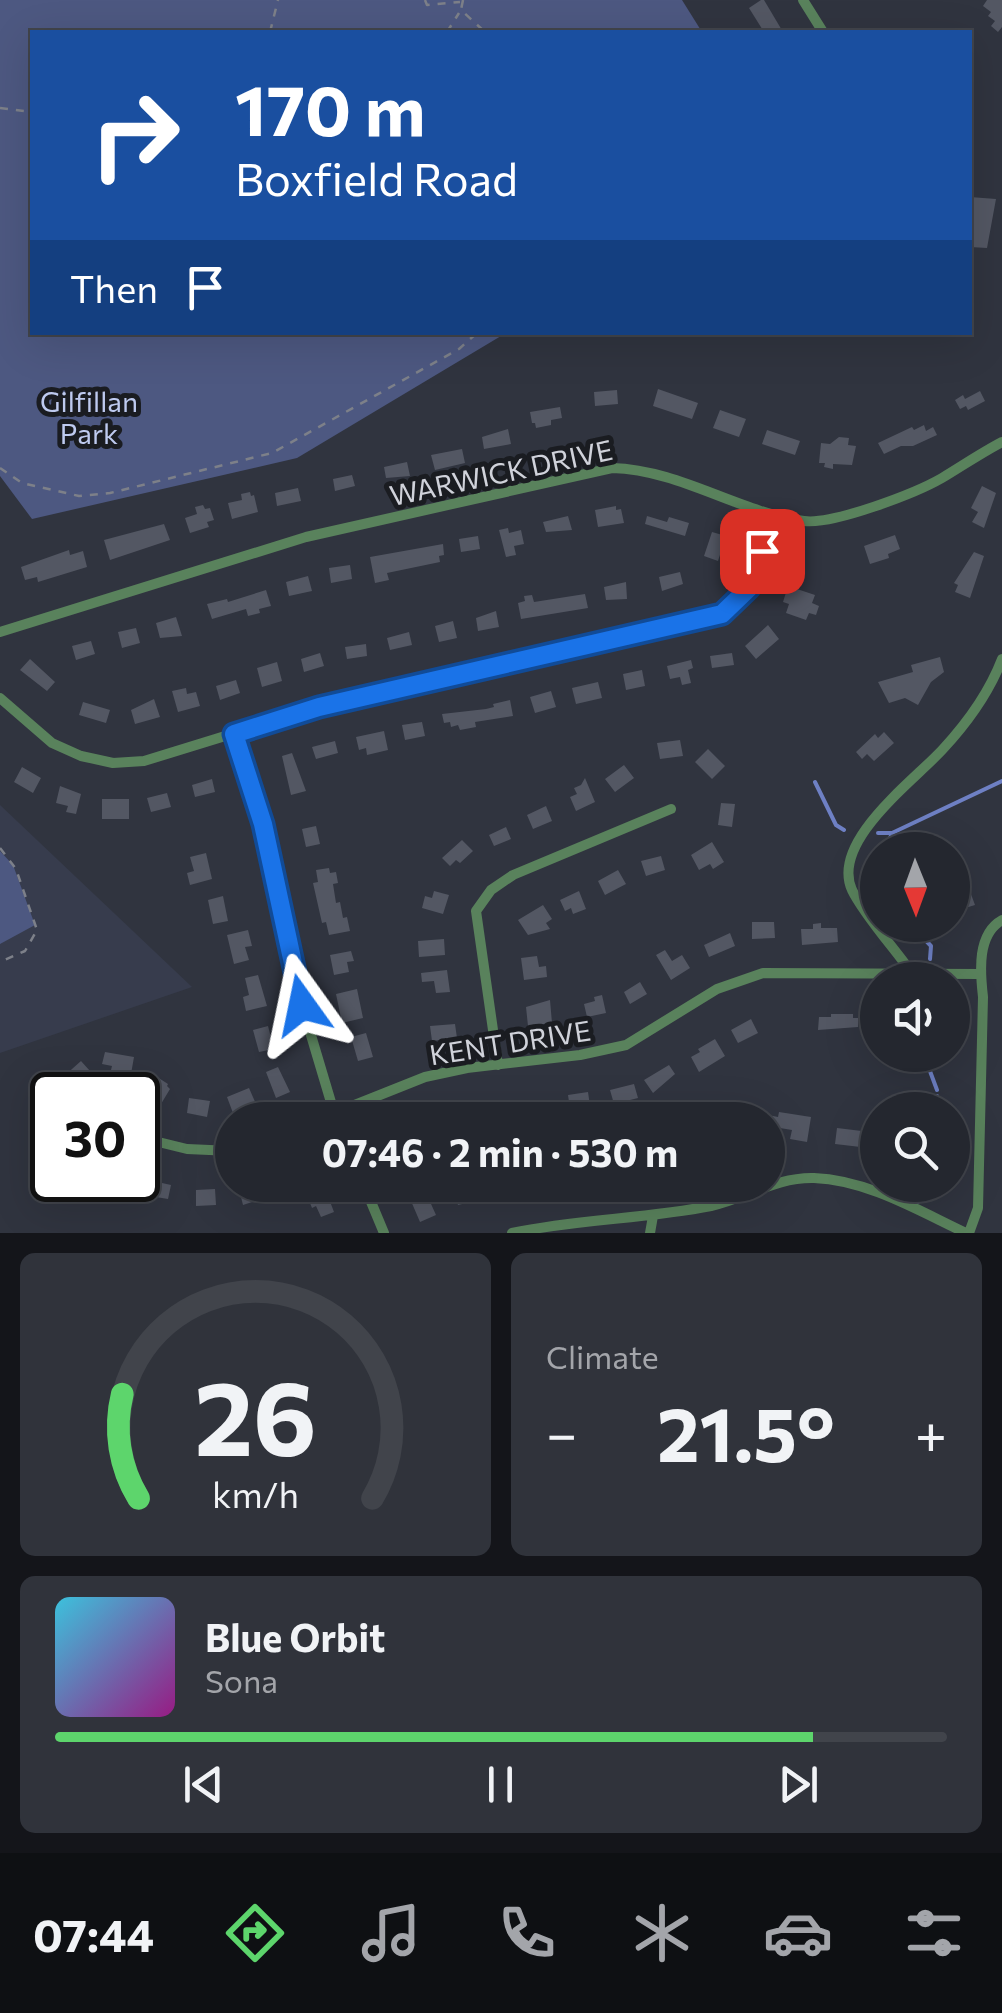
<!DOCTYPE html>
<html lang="en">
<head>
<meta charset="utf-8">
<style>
  :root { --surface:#24272f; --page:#30333b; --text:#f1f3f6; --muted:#a3a5aa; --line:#41444b; --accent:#5dd56c }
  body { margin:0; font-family:Commissioner,sans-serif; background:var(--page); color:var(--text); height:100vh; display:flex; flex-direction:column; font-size:38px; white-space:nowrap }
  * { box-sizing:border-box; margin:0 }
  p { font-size:32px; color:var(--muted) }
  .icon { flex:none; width:55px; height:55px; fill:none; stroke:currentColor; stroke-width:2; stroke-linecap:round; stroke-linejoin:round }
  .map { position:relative; height:1233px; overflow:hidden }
  .sheet { display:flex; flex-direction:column; gap:20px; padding:20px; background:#14151a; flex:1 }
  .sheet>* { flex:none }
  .top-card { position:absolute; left:30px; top:30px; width:942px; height:305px; border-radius:0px; box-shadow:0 10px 40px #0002,0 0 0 2px var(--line); background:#1a4fa0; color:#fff; overflow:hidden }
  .needle { width:65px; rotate:179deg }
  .fabs { position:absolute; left:860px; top:832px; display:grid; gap:20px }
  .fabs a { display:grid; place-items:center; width:110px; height:110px; border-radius:50%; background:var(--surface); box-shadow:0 10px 40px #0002,0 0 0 2px var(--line); font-size:50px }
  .speed { position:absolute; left:30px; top:1072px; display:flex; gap:20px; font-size:50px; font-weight:700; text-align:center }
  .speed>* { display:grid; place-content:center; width:130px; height:130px; border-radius:50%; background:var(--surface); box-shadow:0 10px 40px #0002,0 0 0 2px var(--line); line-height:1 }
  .speed .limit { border:5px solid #111; border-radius:15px; background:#fff; color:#111 }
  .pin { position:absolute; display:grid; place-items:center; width:85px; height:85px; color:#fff; margin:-42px; border-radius:20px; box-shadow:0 5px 15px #0006 }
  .me { position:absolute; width:110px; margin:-55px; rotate:348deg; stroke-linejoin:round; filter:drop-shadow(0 0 8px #0008) }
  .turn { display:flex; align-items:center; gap:35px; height:210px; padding:0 40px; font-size:45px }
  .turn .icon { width:130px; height:130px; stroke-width:2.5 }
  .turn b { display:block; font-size:70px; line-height:85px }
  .then { display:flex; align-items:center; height:95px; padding:0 40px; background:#0003; gap:20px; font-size:38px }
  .big { font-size:75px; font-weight:700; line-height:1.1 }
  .sheet .widget { flex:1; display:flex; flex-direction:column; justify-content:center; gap:15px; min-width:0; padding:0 35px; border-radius:15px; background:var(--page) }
  .sheet .dial { align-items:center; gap:0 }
  .dial svg { height:260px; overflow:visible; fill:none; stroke:var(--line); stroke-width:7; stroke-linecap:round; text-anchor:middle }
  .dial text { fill:var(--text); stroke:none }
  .song { display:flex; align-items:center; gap:30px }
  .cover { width:120px; height:120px; border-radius:15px; background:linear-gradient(135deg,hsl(190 70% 55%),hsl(310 70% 35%)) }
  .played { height:10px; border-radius:5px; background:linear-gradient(90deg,var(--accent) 85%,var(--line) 85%) }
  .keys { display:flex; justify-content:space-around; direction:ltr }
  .heat { display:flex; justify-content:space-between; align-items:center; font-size:55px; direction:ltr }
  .sheet .tiles { flex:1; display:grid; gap:20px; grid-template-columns:1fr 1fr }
  .widget:last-child { grid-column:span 2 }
  .trip { position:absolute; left:215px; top:1102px; width:570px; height:100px; border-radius:50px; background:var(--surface); box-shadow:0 10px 40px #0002,0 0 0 2px var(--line); font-weight:700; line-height:100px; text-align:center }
  .tab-bar { display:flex; height:160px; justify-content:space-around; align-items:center; background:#0e1013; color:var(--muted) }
  .tab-bar .icon { width:70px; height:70px }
  .tab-bar .active { color:var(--accent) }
  .tab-bar b { font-size:45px; color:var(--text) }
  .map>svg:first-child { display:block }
  .built { fill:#373c4d }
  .green { fill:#4d5881 }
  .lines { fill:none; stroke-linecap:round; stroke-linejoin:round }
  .stream { stroke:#6e80c4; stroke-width:4 }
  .building { fill:#535763 }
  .path { stroke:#7d8089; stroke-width:2.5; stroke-dasharray:8 8; stroke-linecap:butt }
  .street { stroke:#59825c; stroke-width:10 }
  .route-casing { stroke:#114b97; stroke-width:25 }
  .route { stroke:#1a73e8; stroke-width:18 }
  .labels { text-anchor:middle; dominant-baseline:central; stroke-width:10; stroke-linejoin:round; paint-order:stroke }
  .park-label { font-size:28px; fill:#becaef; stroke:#1a1c21 }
  .street-label { font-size:28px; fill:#d0d2da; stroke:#1a1c21 }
</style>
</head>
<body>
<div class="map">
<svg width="1002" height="1233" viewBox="0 0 1002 1233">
  <rect width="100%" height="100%" fill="#30343f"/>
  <path class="built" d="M0,805L192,987L0,1053Z"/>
  <path class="green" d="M0,0H682L702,32H32V332L506,333L297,458L32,519L0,476Z
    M0,851L13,865L35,925L0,944Z"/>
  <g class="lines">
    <path class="stream" d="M815,782L836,825L844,830
      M878,833H892
      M885,850L892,833L1002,781
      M878,869L873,880L878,885
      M911,925L931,946L930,959
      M924,1055L937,1090
      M933,1110L937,1096
      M918,1202L933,1185"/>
  </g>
  <path class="building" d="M761,0H764L783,32H764L749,8Z
    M987,0H1002V27L998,32L991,26L995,21L988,16L991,12L983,6Z
    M970,197L996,199L987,248L970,247Z
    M658,389L698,403L692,419L653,406Z
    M617,390L618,404L595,406L594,392Z
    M980,391L985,401L968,410L966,406L960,409L955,400L963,395L965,399Z
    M560,407L562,418L551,420V425L536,428L535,423H532L530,412Z
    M720,410L746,419L739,437L713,428Z
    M924,425L926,431L933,427L937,435L913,446H901L884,454L878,443L912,427L914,430Z
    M508,429L511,444L484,449L482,437Z
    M767,430L800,441L795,455L762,444Z
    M839,437L849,438L848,445L856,446L852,465L833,464V469L824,467L825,463H819L821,443L830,444Z
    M462,449L465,463L435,470L431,455Z
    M407,462L410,476L386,478L384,467Z
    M352,475L355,486L335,491L333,479Z
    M982,486L996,493L984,528L972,522L978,512L971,508Z
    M298,488L301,501L277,506L275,493Z
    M250,492L251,496L254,495L258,512L232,519L228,503L242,500L241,494Z
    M203,505L205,509L210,508L214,520L207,522L209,527L190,533L185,518L197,514L195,507Z
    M616,506V510L621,509L624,523L598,527L595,510Z
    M568,516L572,530L546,532L543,522Z
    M647,516L667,522L669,517L689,523L685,536L645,524Z
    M164,524L170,540L110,560L104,540Z
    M508,528L509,533L521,530L524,544L514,546L516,555L506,557L499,530Z
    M712,532L726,536L718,561L704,556Z
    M895,535L900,549L888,554L889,558L870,564L864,546Z
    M478,536L480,549L461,552L459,539Z
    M443,544L444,555L439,556L440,562L387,573L389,580L375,583L370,557Z
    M69,550L70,555L83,551L87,567L38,582L37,577L25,580L21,567Z
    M974,552L984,556L970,598L955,592L958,585L954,583Z
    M350,565L352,579L331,583L329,568Z
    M680,572L683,584L662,591L659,577Z
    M308,576L312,591L289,596L286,582Z
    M626,582L627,599L606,600L604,587Z
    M788,586L815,595L812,603L819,606L816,615L809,613L806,620L786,613L789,604L783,602Z
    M266,590L271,606L259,609L260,613L248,616L246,609L212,619L207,604L227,599L228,602Z
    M585,594L588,608L521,619L518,603L525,601L524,596L532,595L534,602Z
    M496,611L499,627L478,631L476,618Z
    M176,617L182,636L160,638L156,623Z
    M453,621L457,638L439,642L435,626Z
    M768,625L779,639L756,659L745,646Z
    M136,628L140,643L122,648L118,632Z
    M409,632L412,645L390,650L387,638Z
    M91,641L95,654L76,660L72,646Z
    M366,644L367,656L347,659L345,647Z
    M320,653L324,666L304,672L301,659Z
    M732,653L734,665L712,668L710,656Z
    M940,657L944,672L931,682L918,705L905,698L889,703L878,682L913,672L911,665Z
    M30,659L55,682L47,691L20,670Z
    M691,660L693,668L688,670L691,683L682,685L680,677L670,679L667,666Z
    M277,662L282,681L262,687L257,668Z
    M642,670L645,686L626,690L623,674Z
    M236,680L240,693L220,700L216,686Z
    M598,682L602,698L576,704L572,688Z
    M186,688L187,694L196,692L200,706L178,712L172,691Z
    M551,691L556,707L535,713L530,697Z
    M154,699L160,717L135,724L131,710Z
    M510,700L513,716L475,722L476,727L460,730L458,725L451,727L450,722L444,723L442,714L486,709L494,707L493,704Z
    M83,702L110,710L106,723L79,715Z
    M422,722L425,736L405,740L402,725Z
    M384,731L388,750L367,755L366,748L359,750L356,737Z
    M884,732L894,743L874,761L867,754L862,759L856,752L875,734L878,738Z
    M680,740L683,756L660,759L657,743Z
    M335,741L338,753L316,759L312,747Z
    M708,749L725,766L712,779L695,762Z
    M292,753L306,791L291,795L282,756Z
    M624,765L634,778L615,792L605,779Z
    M22,767L41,778L33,793L14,782Z
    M585,778L595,802L576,811L570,797L577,794L574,788L581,785Z
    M212,779L215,792L195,797L192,785Z
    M60,786L81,794L76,814L66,812L68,806L56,803Z
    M167,793L171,807L151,812L147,798Z
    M102,799H129V819H102Z
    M721,803L735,804L732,827L718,825Z
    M546,806L552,821L533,829L527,815Z
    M316,826L320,844L306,847L302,829Z
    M506,827L511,839L494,846L489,835Z
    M462,840L473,851L460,863L456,860L450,866L442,858Z
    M712,842L724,862L713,869L710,864L699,870L691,855Z
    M206,853L212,879L190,885L187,873L194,871L190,857Z
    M661,856L665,870L646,876L641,861Z
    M329,868L330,873L336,872L338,883L333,884L336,903L340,902L343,918L347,917L350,931L329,935L326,922L322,923L313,883L318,882L316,870Z
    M618,870L626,884L605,895L598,881Z
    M968,886L975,905L952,912V892Z
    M434,891L449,895L443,914L422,908L425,896L432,898Z
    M579,891L586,909L573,914L571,908L565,911L560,900Z
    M223,896L228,921L213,924L208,900Z
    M543,905L552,919L546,923L550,929L528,935L518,920Z
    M752,922H774L775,938L752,939Z
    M821,923V928H837L838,942L802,945L801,929H813V924Z
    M248,930L252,946L245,947L249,960L234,964L227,935Z
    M730,933L735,946L709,957L704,945Z
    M444,939L445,955L419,957L418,941Z
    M665,950L672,961L682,955L690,968L671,980L656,955Z
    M351,951L354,961L347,962L349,972L334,975L330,955Z
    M537,956L539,967L546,966L547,977L524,980L521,958Z
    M447,970L450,992L436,993L434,981L422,982L421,973Z
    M258,975L267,1006L246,1011L243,997L249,995L245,978Z
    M640,982L647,994L630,1004L624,992Z
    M357,989L363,1018L342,1023L336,994Z
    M602,995L606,1013L587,1017L584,1004L595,1001L594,997Z
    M550,1000L552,1023L528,1026L526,1007Z
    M831,1014H853V1018H858V1027L818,1030L819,1017H831Z
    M751,1019L758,1033L738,1043L731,1030Z
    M952,1019H966V1038H953Z
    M455,1024L457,1038L432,1041L430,1026Z
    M268,1026L274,1049L259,1052L253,1030Z
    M366,1033L373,1057L358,1061L351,1037Z
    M715,1039L725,1056L699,1072L691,1057L700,1052L698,1049Z
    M105,1052L134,1057L131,1074L111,1070L112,1066L102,1064Z
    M81,1061L90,1071L71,1087L63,1077Z
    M669,1065L675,1074L653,1093L644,1080Z
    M278,1067L290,1092L276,1098L266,1072Z
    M154,1075L168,1084L167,1086L170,1089L161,1104L153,1099L155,1095L145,1089Z
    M634,1084L638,1098L614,1104L610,1090Z
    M249,1088L256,1104L233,1113L227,1097Z
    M588,1092L590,1106L582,1107L583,1114L571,1116L568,1095Z
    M189,1098L210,1101L207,1117L187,1113Z
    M543,1101L544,1113L522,1115L520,1103Z
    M494,1106L497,1120H472L470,1109Z
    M42,1108H52V1132H43Z
    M779,1112L811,1117L807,1142L790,1139L792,1130L768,1126V1115L778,1117Z
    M837,1128L870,1132L869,1148L835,1144Z
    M94,1180H126L124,1190L113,1188L112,1196L102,1194L104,1186L94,1184Z
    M153,1181L171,1185L168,1199L150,1196Z
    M252,1185H264L268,1197L243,1205L239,1189Z
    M525,1185L527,1196L504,1199L502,1186Z
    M480,1186L483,1199L458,1205L454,1192Z
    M215,1189L216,1205L196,1206V1190Z
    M326,1191L334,1212L321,1217L316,1206L312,1208L308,1198Z
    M427,1195L436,1215L420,1222L411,1201Z"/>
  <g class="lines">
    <path class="path" d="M425,0L427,5L460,2
      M463,0L461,10L485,32
      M270,32L278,0
      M447,32L459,13
      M0,108L32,112
      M0,468L22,483L79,496L110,493L272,453L459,349L478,332
      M0,848L16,869L37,930L25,951L0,962"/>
    <path class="street" d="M803,0L823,32
      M0,632L306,537L612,468C681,470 737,512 804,521C833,525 916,493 942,478C962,466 981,453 1002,442
      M0,698L52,743L81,756L113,763L144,761L319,707L721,614L749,588L776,514
      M234,733L263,824L302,1005L336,1119
      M911,972C895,949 864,915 852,890C830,841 915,780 943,749C968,722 989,693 1002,659
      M498,1065L476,911L491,890L513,875L671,809
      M317,1120L425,1077L467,1068L580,1055L626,1045L717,989L763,973L980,974
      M138,1137L187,1149L232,1151
      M364,1185L384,1233
      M512,1233C577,1219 645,1219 711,1206C747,1198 776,1177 814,1178C868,1180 919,1211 966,1233
      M650,1233L653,1216
      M969,1233L978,1208L983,997C980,971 977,934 1002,920"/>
  </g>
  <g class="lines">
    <g class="route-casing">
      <path id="route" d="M302,1005L263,824L234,734L319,707L722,614L749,588L762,551"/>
    </g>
    <use href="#route" class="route"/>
  </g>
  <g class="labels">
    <g class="park-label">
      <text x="89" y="401">Gilfillan<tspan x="89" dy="32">Park</tspan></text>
    </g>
    <g class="street-label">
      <text transform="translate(501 472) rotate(-12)">WARWICK DRIVE</text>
      <text transform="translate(510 1042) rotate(-9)">KENT DRIVE</text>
    </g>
  </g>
</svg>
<div class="fabs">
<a><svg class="needle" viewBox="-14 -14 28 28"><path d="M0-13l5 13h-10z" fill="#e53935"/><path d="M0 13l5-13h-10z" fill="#a3a5aa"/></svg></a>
<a><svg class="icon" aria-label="sound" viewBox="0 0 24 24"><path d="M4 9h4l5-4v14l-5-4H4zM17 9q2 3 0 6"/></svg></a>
<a><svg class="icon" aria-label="search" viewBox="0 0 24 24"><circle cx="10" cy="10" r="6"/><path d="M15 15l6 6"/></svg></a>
</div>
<div class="speed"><div class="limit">30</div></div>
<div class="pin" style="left:762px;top:551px;background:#d93025"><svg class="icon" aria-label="arrive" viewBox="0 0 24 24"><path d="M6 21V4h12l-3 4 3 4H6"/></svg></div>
<svg class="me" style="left:302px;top:1005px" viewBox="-20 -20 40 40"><path d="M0-17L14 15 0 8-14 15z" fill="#1a73e8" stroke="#fff" stroke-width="4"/></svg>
<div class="trip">07:46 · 2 min · 530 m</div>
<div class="top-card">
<div class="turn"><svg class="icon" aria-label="right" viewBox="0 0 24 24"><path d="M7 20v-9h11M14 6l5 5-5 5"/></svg><div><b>170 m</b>Boxfield Road</div></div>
<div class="then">Then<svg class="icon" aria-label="arrive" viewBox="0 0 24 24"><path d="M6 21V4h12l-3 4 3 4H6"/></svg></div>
</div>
</div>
<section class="sheet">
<div class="tiles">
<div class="widget dial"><svg viewBox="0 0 100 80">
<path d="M14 69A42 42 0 1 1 86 69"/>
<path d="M14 69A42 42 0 0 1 9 37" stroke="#5dd56c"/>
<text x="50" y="56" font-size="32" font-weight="700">26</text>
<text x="50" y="72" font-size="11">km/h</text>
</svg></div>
<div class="widget"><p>Climate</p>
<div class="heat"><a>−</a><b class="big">21.5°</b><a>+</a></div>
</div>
<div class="widget">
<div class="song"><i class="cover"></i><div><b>Blue Orbit</b><p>Sona</p></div></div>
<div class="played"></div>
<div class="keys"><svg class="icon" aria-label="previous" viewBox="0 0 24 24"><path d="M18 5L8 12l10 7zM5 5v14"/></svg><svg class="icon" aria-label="pause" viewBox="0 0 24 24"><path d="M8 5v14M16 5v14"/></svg><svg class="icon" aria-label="next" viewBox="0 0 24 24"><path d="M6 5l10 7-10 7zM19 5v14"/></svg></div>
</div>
</div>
</section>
<nav class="tab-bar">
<b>07:44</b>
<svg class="icon active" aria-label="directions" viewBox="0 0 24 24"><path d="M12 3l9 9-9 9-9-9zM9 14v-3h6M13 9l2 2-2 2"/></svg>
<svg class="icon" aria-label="music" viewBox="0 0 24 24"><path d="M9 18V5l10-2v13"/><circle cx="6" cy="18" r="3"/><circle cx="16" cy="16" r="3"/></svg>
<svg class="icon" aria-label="phone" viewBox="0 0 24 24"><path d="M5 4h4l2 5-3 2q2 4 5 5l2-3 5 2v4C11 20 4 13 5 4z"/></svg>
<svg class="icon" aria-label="climate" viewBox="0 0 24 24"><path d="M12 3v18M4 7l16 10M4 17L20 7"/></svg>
<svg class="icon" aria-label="car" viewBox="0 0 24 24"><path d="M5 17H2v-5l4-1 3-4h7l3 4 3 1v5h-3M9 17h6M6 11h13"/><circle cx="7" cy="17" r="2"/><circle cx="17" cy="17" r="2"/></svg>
<svg class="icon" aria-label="filters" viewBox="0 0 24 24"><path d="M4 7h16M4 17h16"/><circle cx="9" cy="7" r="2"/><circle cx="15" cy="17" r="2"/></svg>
</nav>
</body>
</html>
